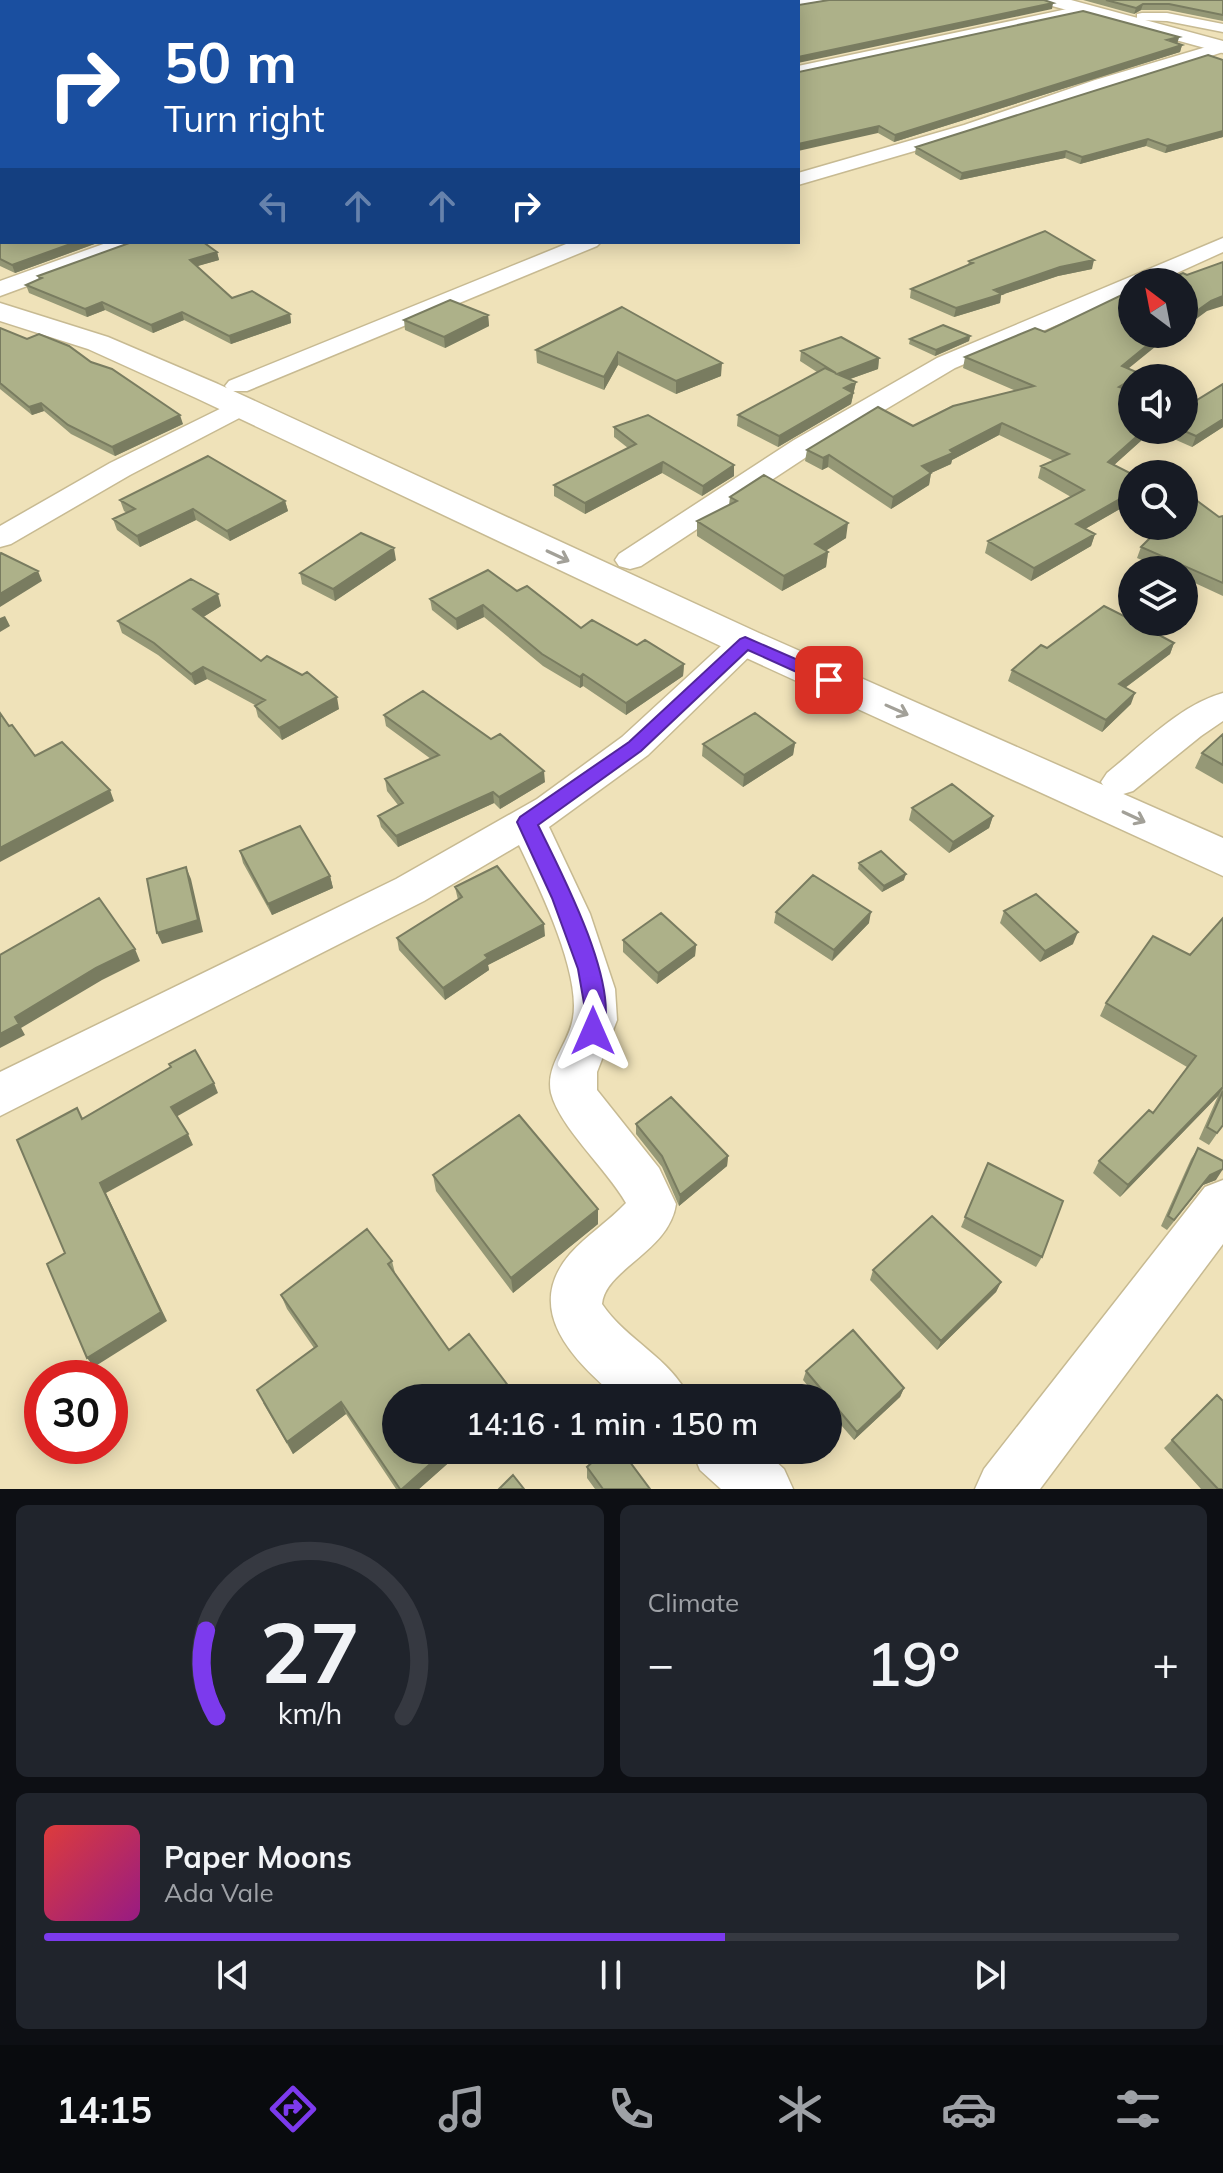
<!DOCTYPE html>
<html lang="en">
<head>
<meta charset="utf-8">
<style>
  :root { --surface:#171b24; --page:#20242c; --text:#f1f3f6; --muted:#9ea1a6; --line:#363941; --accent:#7c3aed }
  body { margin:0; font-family:Mulish,sans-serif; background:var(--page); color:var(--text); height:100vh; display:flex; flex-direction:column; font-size:30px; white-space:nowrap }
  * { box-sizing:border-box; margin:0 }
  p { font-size:26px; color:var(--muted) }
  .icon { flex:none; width:44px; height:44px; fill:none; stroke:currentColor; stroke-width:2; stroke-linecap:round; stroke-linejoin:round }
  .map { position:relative; height:1489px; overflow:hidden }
  .side { display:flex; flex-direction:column; gap:16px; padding:16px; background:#0d0f14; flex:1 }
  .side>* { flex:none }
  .guide { position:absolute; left:0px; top:0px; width:800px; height:244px; box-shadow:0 4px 20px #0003; background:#1a4fa0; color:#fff; overflow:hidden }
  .needle { width:52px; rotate:328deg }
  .controls { position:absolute; left:1118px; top:268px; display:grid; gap:16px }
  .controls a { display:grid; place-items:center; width:80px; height:80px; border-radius:50%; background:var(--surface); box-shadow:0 4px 20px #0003; font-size:40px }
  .speed { position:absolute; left:24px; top:1360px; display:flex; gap:16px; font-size:40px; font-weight:700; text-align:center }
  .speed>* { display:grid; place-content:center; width:104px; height:104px; border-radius:50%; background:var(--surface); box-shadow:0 4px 20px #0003; line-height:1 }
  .speed .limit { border:12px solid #d22; background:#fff; color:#111 }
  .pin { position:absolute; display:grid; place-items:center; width:68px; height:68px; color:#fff; margin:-34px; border-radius:16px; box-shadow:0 4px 12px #0006 }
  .me { position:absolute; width:88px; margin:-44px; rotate:0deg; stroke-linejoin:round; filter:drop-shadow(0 0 6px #0008) }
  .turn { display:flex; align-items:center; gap:28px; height:168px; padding:0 32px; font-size:36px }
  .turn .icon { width:104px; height:104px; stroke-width:2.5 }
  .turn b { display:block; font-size:56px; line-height:68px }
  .lanes { display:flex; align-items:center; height:76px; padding:0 32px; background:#0003; justify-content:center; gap:40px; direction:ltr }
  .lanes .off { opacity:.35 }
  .big { font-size:60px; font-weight:600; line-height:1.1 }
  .side .card { flex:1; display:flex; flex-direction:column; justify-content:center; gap:12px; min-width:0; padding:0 28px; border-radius:12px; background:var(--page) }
  .side .dial { align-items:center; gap:0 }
  .dial svg { height:208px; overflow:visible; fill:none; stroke:var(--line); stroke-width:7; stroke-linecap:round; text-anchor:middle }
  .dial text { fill:var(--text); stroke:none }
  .song { display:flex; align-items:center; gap:24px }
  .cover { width:96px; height:96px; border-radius:12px; background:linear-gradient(135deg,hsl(0 70% 55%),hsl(310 70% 35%)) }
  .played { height:8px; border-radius:4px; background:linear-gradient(90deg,var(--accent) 60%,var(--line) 60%) }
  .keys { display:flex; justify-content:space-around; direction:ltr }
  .heat { display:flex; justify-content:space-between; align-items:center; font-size:44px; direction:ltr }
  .side .tiles { flex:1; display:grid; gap:16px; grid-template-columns:1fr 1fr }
  .card:last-child { grid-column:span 2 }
  .trip { position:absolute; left:382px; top:1384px; width:460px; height:80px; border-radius:40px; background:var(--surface); box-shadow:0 4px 20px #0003; font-weight:600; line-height:80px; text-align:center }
  .tabs { display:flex; height:128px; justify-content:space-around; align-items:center; background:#090b0e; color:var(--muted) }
  .tabs .icon { width:56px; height:56px }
  .tabs .selected { color:var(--accent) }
  .tabs b { font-size:36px; color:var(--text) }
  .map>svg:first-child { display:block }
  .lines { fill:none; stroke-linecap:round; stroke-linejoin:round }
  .minor-casing { stroke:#c7ba92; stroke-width:3 }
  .tertiary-casing { stroke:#c7ba92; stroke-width:3 }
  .minor { fill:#fff; fill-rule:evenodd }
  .tertiary { fill:#fff; fill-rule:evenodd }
  .wall { fill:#959876 }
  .shaded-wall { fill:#797c60 }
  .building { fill:#adb189; stroke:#797c60; stroke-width:2 }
  .oneway { stroke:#a2a098 }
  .route { fill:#7c3aed; stroke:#51269a; stroke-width:2 }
</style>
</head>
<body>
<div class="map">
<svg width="1223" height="1489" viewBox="0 0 1223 1489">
  <rect width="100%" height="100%" fill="#efe2b9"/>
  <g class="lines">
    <g class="minor-casing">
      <path id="minor" d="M797,0H833L826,4L798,8V2H792Z
        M1086,5L1091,6V12L798,76V66Z
        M1142,13H1167L1223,24V32L1167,21L1137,20V14Z
        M1223,42V52L976,133L798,185V173L964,125L1095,80Z
        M1223,238V252L1157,282H1132V293L955,368L814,452L641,566L630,569L619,566L615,560L619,554L794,440L937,358Z
        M109,242H140L136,246L0,296V281Z
        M571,242H601L597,246L247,391H229L225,386L229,381Z
        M240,399L249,401L253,407L249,413L130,475L11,544L0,547V526L110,463Z
        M745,632L757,635L761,642L757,649L648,755L549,827L590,914L615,989L617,1020L597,1072V1090L659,1168L676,1204C669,1252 605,1269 602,1304C626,1340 672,1359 689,1398H618C574,1361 522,1310 570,1254C587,1235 609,1221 626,1203C607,1169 560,1128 551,1093C545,1065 569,1044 573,1018C581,973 539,887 519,845L424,901L0,1116V1072L396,879L537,799L622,737L733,635Z
        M1223,693V721L1201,736L1133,791L1120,795L1107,791L1101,782L1107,773C1142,745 1180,705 1223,693Z
        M1223,1180V1244L1040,1489H975L984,1469L1205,1187Z
        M692,1450H763L784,1469L793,1489H721L700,1470Z"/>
    </g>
    <g class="tertiary-casing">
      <path id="tertiary" d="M1042,0H1071L1223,41V53L1045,4Z
        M0,303L108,337L218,384L759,633L1223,838V876L731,651L196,398L88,349L0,321Z"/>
    </g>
    <use href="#minor" class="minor"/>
    <use href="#tertiary" class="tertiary"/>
  </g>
  <path class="wall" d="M1083,0H1223V21L1168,10H1141L1134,14Z
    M1179,37L1177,44L1182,45L1180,52L894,142L878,133L799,72Z
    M1223,60V137L1165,153L1146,146L1080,164L1065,158L960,180L915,154L916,147Z
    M2,87V156H0V115L1,109H0V88Z
    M0,233L2,242H100L15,273L0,266Z
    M217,252L219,260L197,266L232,298L290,314L291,323L231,344L184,320L153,333L105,310L87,317L29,293L26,285L39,280L38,276Z
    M969,261L1092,269L1058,276L1001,295L1000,303L954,317L910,298L911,289L968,265Z
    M622,307L721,376L676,394L618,365L604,390L537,363L536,350Z
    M488,315L489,326L445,348L405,330L404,320Z
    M0,328L183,424L115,456L71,434L44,411L32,415L0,389Z
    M970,336L969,341L935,356L909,344L910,339Z
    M801,351L879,358L878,369L850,379L856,382L851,404L778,447L737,426L738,415L817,372L800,361Z
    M965,357L1128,369L1141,374L1140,378H1132L1129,390L1132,430H1153L1114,465L1132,474V502L1085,529L1095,534L1091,546L1031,581L985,553L988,541L1071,497L1038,478L1041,466L1054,461L999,435L952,460L951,464L931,473L929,485L891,509L828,467L822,470L805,461L807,450L913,426L1016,391L963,368Z
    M1223,384V427L1192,447L1158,432L1159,430H1184Z
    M614,427L734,465V476L702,496L662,473L585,514L554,496V485L628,448L614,437Z
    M730,497L846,538L826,550L828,552L826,567L782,591L697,536V521L729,505Z
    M120,500L285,501L288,511L230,541L196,520L140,547L117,530L113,519L127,513L124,511Z
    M1223,516V596L1184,578V570H1165L1137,558L1141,547Z
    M396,560L335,601L302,584L300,573Z
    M517,591L581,628L637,645L684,664L683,676L626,715L583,686L580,688L543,666L484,617L457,630L432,610L430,599Z
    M221,606L203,617L261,661L339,709L282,740L258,717L255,705L207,679L195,685L158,655L122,633L118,621Z
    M1174,643L1170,654L1125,688L1131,704L1102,732L1008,681L1012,670L1047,648Z
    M384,715L545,782L500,809L494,803L398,847L381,827L378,816L398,805L387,791L385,779L431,759L386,726Z
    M1223,734V784L1195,768L1202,753Z
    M795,743L793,755L743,787L702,756L703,744Z
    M912,808L993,816L989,828L949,853L909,820Z
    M240,851L330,876L333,888L272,915L243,863Z
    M859,863L904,880L882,892L858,869Z
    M455,887L545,936L488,965L489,970L445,1000L399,950L397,938L458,900Z
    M1004,911L1073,944L1040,962L1000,923Z
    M776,912L869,923L832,961L774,923Z
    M1223,918V1125L1209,1145L1199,1139L1218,1096L1120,1197L1093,1173L1099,1161L1153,1113L1187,1067L1100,1016L1106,1003L1190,955Z
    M623,940L696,945L695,956L657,984L623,952Z
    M636,1124L728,1156L727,1166L679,1206L662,1167L636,1134Z
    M1198,1148L1216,1180L1203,1185L1167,1230L1161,1226L1191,1159Z
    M988,1163L1042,1257L1036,1267L961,1227Z
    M433,1175L598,1209V1224L513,1293L436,1191Z
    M392,1261L395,1273L463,1450L419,1489H396L346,1414L293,1454L263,1403L314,1348L287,1309L281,1295Z
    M873,1270L1001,1282L996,1292L937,1350L870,1280Z
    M806,1371L904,1388L900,1397L854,1440L828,1410V1398H818L803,1380Z
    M1172,1440L1223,1489H1201L1164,1448Z
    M587,1467L650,1489H595L587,1478Z"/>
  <path class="shaded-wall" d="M1053,3L1052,9L798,63V57Z
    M1143,4L1141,10L1134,14L1136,8Z
    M1179,37L1177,44L1167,40Z
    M1182,45L1180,52L894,142L895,135Z
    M879,126L878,133L798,151V144Z
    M1223,131V137L1165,153L1167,146Z
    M1148,139L1146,146L1080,164L1082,157Z
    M1066,151L1065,158L960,180L962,173Z
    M76,242H100L15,273L12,265Z
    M217,252L219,260L191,268L190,260Z
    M1094,260L1092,269L1058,276L1001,295L1000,303L954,317L956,308L994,290L1060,267Z
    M1223,296V306L1207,311L1184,328V320L1211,301Z
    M102,302L105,310L87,317L85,309Z
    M182,312L184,320L153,333L151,325Z
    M290,314L291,323L231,344L229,336Z
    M488,315L489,326L445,348L444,337Z
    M1161,334H1171L1118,377L1122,366Z
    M970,336L969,341L935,356L936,350Z
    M618,352V365L604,390V377Z
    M879,358L878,369L836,384L837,374Z
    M722,363L721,376L676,394V381Z
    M1132,379V389L1116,398L1119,387Z
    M856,382L851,404L778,447L779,436L844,388Z
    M41,403L44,411L32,415L29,407Z
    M180,415L183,424L115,456L112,447Z
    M1223,419V427L1192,447L1196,436Z
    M1002,423L999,435L952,460L951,464L920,478L922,466Z
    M1144,430H1153L1104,474L1108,462Z
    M829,455L828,467L822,470L823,458Z
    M663,462L662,473L585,514V503Z
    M734,465V476L702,496L703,486Z
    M931,473L929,485L891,509L893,497Z
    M1132,492V502L1073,536L1076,524Z
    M285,501L288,511L230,541L227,531Z
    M193,509L196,520L140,547L137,536Z
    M848,523L846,538L813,559L815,544Z
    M1095,534L1091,546L1031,581L1034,568Z
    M394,548L396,560L335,601L333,589Z
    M828,552L826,567L782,591L784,576Z
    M38,571L42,581L0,607V594Z
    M218,594L221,606L197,621L193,609Z
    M483,605L484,617L457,630L456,619Z
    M5,616L10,626L0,632V618Z
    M1174,643L1170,654L1114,696L1119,684Z
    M684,664L683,676L626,715V703Z
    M203,667L207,679L195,685L191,674Z
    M583,674V686L580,688V677Z
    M1135,693L1131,704L1102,732L1106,720Z
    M337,697L339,709L282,740L279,728Z
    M795,743L793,755L743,787L744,775Z
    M544,771L545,782L500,809L499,797Z
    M110,790L114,801L0,862V848Z
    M493,792L494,803L398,847L396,836Z
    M993,816L989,828L949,853L953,842Z
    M186,867L191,879L203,932L162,944L157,933Z
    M906,874L904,880L882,892L884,886Z
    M330,876L333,888L272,915L268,904Z
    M871,912L869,923L832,961L834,950Z
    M544,924L545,936L488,965L489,970L445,1000L443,988L485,955Z
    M1078,932L1073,944L1040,962L1045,951Z
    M696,945L695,956L657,984L658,973Z
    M135,949L140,961L102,980L21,1028L15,1017L96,968Z
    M19,1024L25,1035L0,1048V1034Z
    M214,1083L218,1093L176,1117L171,1107Z
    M1223,1087L1218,1096L1120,1197L1128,1185Z
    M188,1134L193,1145L106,1193L167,1321L94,1367L87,1358L100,1183Z
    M728,1156L727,1166L679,1206L680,1195Z
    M1223,1169L1216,1180L1203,1185L1167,1230L1210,1175Z
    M598,1209V1224L513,1293L511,1278Z
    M1001,1282L996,1292L937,1350L941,1341Z
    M904,1388L900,1397L854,1440L857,1432Z
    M513,1392L514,1398H506Z
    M341,1402L346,1414L293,1454L287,1442Z
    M446,1450H463L419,1489H402Z"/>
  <path class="building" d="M0,0H796L797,2H2V7L0,8Z
    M829,0H1044L1053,3L798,57V3L799,5Z
    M1106,0H1223V15L1169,4H1143L1136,8Z
    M1083,11L1179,37L1167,40L1182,45L895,135L879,126L798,144V71L799,72Z
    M2,18V74L0,75V19Z
    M1208,55L1223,60V131L1167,146L1148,139L1082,157L1066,151L962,173L916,147Z
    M2,87V101L0,102V88Z
    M2,103V150L0,149V115Z
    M1045,231L1094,260L1060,267L994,290L1002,294L956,308L911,289L973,263L969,261Z
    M0,233H2V242H76L12,265L0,259Z
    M132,242H203L217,252L190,260L232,298L252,291L290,314L229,336L182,312L151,325L102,302L85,309L26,285L42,278L38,276Z
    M1223,262V296L1211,301L1184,320V282H1161L1183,273L1187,275Z
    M1132,290V334H1161L1122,366L1141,374L1132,378V379L1119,387L1132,391V430H1144L1108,462L1132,474V492L1076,524L1095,534L1034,568L988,541L1084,490L1041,466L1069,454L1002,423L950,450L953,453L922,466L931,473L893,497L829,455L823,458L807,450L878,407L913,426L953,406L1034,386L965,357L1035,328L1045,332Z
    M450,300L488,315L444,337L404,320Z
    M622,307L722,363L676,381L618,352L604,377L536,350Z
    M943,325L970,336L936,350L910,339Z
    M0,328L27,339L39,334L69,346L91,362L112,369L180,415L112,447L68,425L41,403L29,407L0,383Z
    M841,337L879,358L837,374L856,382L844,388L853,393L779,436L738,415L825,368L836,373L801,351Z
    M1223,384V419L1196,436L1182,430H1184V408Z
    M648,415L734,465L703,486L663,462L585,503L554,485L636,444L614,427Z
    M208,456L285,501L227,531L193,509L137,536L113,519L135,509L120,500Z
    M764,475L848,523L815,544L828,552L784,576L697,521L737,501L730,497Z
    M1192,497L1219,517L1223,516V583L1141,547L1162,526H1184V505Z
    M361,533L394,548L333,589L300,573Z
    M1,553L38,571L0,594V554Z
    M488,570L517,591L527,586L581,628L592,620L637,645L645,640L684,664L626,703L583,674L580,677L542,654L483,605L456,619L430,599Z
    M191,579L218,594L193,609L261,661L267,656L302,675L307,672L337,697L279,728L255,706L265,700L203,667L191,674L154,643L118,621Z
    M1104,606L1132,620V622H1135L1174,643L1119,684L1135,693L1106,720L1012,670L1041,645L1047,648Z
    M423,691L491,739L500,734L544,771L499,797L493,792L396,836L378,816L403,803L385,779L439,755L384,715Z
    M0,713L9,726L12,725L35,756L62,742L110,790L0,848Z
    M755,713L795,743L744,775L703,744Z
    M1223,734V765L1202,753Z
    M952,784L993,816L953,842L912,808Z
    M300,826L330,876L268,904L240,851Z
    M881,851L906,874L884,886L859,863Z
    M497,866L544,924L485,955L488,958L443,988L397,938L462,897L455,887Z
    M186,867L198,920L157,933L147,879Z
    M813,875L871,912L834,950L776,912Z
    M1036,894L1078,932L1045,951L1004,911Z
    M99,898L135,949L96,968L15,1017L19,1024L0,1034V955Z
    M661,913L696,945L658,973L623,940Z
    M1223,918V1087L1128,1185L1099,1161L1149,1110L1153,1113L1196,1056L1106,1003L1153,936L1190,955Z
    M195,1050L214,1083L171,1107L188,1134L100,1183L161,1312L87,1358L47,1264L65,1253L17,1140L77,1108L82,1119L171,1067L169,1064Z
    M1223,1091V1125L1217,1133L1207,1127Z
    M671,1097L728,1156L680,1195L662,1156L636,1124Z
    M519,1115L598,1209L511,1278L433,1175Z
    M1198,1148L1223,1161V1169L1210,1175L1174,1220L1168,1216Z
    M988,1163L1063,1201L1042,1257L965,1217Z
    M932,1216L1001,1282L941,1341L873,1270Z
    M367,1229L392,1261L388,1264L449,1350L469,1334L513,1392L506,1398H396V1450H446L402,1489H400L341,1402L287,1442L257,1390L317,1346L281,1295Z
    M853,1330L904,1388L857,1432L806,1371Z
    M1217,1395L1223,1401V1489H1218L1172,1440Z
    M606,1450H621L650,1489H603L587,1467Z
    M513,1475L524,1489H499Z"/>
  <defs><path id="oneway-shaft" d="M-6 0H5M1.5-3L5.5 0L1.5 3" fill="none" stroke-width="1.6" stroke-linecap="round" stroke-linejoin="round" transform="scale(2)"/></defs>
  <g class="oneway">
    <use href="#oneway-shaft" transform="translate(558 556) rotate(25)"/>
    <use href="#oneway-shaft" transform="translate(897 710) rotate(24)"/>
    <use href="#oneway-shaft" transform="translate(1134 817) rotate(25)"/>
  </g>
  <path class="route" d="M745,637L835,676L837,680L835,684H823L748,650L641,751L538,825C560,871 624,989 601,1037L593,1040L585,1037L582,1031L585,1009L578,969L552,898L517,822L520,817L629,742L740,639Z"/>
</svg>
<div class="controls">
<a><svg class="needle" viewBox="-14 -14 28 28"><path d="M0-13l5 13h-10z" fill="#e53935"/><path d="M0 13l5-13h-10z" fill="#9ea1a6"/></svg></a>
<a><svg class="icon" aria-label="sound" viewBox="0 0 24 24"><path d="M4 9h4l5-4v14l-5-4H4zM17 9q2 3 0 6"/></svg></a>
<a><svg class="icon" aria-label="search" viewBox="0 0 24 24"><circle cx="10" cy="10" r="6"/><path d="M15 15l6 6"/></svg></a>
<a><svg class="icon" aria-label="layers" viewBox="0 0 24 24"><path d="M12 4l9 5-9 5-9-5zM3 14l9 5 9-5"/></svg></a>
</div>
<div class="speed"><div class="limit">30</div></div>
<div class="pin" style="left:829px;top:680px;background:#d93025"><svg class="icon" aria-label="arrive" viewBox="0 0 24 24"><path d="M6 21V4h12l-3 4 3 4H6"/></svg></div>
<svg class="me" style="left:593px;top:1031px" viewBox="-20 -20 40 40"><path d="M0-17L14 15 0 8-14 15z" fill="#7c3aed" stroke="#fff" stroke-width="4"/></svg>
<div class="trip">14:16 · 1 min · 150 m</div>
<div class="guide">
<div class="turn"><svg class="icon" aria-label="right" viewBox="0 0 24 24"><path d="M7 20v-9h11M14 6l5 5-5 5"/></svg><div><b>50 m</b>Turn right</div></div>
<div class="lanes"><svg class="icon off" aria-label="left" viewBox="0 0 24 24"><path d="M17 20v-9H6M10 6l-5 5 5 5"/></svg><svg class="icon off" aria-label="ahead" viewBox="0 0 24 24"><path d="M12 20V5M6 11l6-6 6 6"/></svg><svg class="icon off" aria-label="ahead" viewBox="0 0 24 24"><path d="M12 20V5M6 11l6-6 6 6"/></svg><svg class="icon" aria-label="right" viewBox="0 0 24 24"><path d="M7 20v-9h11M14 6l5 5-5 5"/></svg></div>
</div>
</div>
<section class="side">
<div class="tiles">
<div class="card dial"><svg viewBox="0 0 100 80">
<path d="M14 69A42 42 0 1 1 86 69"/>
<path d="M14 69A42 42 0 0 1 10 36" stroke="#7c3aed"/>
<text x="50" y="56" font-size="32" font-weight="700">27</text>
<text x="50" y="72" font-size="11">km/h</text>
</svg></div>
<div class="card"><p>Climate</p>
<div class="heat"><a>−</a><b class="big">19°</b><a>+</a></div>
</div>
<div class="card">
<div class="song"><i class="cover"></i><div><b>Paper Moons</b><p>Ada Vale</p></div></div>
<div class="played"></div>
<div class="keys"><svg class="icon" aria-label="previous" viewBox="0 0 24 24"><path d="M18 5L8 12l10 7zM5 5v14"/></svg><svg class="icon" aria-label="pause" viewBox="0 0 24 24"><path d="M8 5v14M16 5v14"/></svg><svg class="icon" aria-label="next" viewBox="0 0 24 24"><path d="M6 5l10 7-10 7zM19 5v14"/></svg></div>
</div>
</div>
</section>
<nav class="tabs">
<b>14:15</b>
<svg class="icon selected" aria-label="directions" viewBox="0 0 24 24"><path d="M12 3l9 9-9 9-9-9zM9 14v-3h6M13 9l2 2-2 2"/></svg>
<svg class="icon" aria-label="music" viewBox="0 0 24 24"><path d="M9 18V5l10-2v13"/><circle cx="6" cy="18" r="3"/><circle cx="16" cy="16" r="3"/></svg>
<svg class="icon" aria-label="phone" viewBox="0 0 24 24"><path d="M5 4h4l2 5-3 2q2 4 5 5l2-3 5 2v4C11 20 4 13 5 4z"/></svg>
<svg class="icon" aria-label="climate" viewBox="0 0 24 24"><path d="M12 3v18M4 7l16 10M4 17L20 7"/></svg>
<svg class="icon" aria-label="car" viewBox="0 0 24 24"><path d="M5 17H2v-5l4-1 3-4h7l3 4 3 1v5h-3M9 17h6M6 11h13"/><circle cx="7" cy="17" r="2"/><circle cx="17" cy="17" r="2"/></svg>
<svg class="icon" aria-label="filters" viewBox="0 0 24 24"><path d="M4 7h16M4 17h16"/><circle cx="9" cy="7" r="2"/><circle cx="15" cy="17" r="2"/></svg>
</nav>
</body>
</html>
